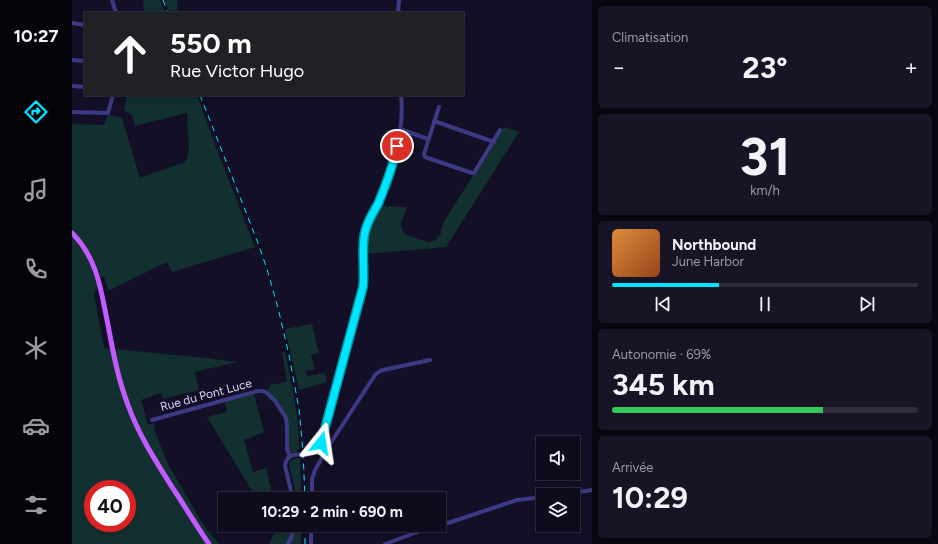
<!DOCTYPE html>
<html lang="fr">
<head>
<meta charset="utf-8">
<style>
  :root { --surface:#0e0b1c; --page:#171425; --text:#f1f3f6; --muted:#9b9ba3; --line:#2e2b3b; --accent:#00e5ff }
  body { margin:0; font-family:Figtree,sans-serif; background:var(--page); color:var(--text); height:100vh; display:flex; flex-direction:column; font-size:15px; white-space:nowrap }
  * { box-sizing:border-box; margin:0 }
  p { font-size:13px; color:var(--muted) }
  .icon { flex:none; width:22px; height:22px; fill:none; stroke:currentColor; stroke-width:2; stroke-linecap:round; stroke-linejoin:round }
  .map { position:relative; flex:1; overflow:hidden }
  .drawer { display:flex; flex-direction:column; gap:6px; padding:6px; background:#08060f; width:346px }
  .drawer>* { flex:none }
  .banner { position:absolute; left:12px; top:12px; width:380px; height:84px; border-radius:0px; box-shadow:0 2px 6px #0003,0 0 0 1px var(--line); background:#202124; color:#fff; overflow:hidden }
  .tools { position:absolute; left:464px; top:436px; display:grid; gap:8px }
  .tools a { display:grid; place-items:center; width:44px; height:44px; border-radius:0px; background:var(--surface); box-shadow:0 2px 6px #0003,0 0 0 1px var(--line); font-size:20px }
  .speed { position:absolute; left:12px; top:480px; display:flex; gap:8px; font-size:20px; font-weight:700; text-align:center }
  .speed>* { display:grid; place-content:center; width:52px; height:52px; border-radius:50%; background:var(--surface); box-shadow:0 2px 6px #0003,0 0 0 1px var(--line); line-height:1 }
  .speed .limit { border:6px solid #d22; background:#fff; color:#111 }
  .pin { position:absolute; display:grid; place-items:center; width:34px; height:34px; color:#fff; margin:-17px; border:2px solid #fff; border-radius:50%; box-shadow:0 1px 4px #0007 }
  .me { position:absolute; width:44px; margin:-22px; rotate:15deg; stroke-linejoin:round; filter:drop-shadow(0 0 3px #0008) }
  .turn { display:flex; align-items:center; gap:14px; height:84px; padding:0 20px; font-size:18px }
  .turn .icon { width:52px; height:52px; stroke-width:2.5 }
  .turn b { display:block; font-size:28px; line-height:34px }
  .big { font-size:30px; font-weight:700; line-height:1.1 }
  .drawer .widget { flex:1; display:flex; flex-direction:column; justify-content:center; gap:6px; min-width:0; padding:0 14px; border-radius:6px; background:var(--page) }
  .drawer .dial { align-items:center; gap:0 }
  .dial b { font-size:52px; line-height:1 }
  .song { display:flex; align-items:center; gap:12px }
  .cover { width:48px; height:48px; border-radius:6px; background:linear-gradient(135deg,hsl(30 70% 55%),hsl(20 70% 35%)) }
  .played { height:4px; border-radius:2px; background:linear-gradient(90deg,var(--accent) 35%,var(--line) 35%) }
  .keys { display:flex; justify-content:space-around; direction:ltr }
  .heat { display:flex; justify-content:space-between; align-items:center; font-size:22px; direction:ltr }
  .charge { height:6px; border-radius:3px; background:linear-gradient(90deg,#34c759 69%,var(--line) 0) }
  .trip { position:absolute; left:146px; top:492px; width:228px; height:40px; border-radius:0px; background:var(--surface); box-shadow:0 2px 6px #0003,0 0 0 1px var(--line); font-weight:700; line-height:40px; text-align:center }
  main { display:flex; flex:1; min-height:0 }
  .tabs { display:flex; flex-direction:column; width:72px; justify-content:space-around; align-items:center; background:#06040b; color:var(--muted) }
  .tabs .icon { width:28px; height:28px }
  .tabs .on { color:var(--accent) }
  .tabs b { font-size:18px; color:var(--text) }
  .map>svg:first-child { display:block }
  .green { fill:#12302f; fill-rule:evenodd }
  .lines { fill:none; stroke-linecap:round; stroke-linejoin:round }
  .minor { stroke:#3d3a85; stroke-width:4 }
  .major { stroke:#c25bff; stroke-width:5 }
  .rail { stroke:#00e5ff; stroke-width:1; stroke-dasharray:6 5; stroke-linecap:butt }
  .route-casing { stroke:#0095a6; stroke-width:10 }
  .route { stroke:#00e5ff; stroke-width:7 }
  .labels { text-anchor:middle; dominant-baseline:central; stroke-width:4; stroke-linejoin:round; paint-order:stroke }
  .street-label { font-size:12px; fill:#d9d4ff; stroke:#130f26 }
</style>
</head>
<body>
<main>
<nav class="tabs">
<b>10:27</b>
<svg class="icon on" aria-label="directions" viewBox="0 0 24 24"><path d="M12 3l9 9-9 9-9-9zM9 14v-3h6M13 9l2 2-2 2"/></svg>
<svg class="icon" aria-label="music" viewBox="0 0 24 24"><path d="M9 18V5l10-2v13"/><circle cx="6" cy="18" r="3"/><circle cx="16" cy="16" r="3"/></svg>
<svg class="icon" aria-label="phone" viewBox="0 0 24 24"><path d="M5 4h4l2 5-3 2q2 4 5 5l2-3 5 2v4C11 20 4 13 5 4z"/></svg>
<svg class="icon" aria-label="climate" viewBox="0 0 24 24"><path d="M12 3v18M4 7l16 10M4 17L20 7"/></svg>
<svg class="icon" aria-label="car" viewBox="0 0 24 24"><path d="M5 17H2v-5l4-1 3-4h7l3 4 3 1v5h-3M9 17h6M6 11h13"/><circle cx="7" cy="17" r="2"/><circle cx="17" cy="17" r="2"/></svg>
<svg class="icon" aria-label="filters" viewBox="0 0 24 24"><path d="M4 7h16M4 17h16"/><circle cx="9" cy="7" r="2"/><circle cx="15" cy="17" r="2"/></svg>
</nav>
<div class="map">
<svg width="520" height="544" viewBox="0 0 520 544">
  <rect width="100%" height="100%" fill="#130f26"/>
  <path class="green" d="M71,0H88L93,13H72Z
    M92,0H105L106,13H98Z
    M55,95H125L145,150L183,247L100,272L95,262L36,291L33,277H29L22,260L14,246L0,232V124L32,125L36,115L48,117L50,118L68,178L113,162L116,156L117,149L115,113L63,126L60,115L52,110Z
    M432,127L447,132L374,247L295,254V236L297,227L308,206L335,207L329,223L331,232L337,236L357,242L364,240L369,233L371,223Z
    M0,236L10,247L18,262L26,288L22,293L32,348L134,358L165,362L123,372L127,390L91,399L89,393L69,400L76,425L82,423L83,432L96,464L132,526L147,544H0ZM21,489H55V523H21Z
    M240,324L247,353L239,355L243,369L234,371L235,376L253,373L255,382L227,390L213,329Z
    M210,352H213C220,384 227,417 227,450H225V452H219L217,449V429L215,420L195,391L200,383L205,385L206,384L215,381Z
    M182,394L192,432L172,440L181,472L194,468L201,498L199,499H185L135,417L155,412L153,401Z
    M225,458H228L229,499H225L217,464C218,460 221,459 225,458Z
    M211,525H229V544H197L204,530Z"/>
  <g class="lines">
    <path class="minor" d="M40,0L44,13
      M326,13L327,0
      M0,23L13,25
      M0,60L13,61
      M0,86L13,87
      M367,107L352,154L353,157L400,173H402L428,130
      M0,112L36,113L41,95
      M362,121L422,142
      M328,129L356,139
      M80,420L160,398L186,391H191L195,393L203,401L214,418L215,427V449L218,457
      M487,495L520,490
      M221,499L213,466C215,447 235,459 244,451C247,449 248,446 249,443L291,287C294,269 289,248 293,232C296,220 303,210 308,199C321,167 333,129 329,95
      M240,499V479L243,470L260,441L303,375L308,371L311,370L358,360
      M216,544L221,533L222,525
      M239,544V525
      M313,544L348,531L376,523L445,500L471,497"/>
    <path class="major" d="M0,233C26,259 29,291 36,325C41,352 46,379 56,405C67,436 85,463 102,490C114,508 125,527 137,544"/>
    <path class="rail" d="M91,0L96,13
      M128,95L186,243L195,269L206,308L217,355L227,409L231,451L233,499
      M233,544V525"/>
  </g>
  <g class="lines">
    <g class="route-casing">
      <path id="route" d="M249,443L291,287C293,269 289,248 293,232C295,222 301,213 306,204C313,187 322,163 325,146"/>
    </g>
    <use href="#route" class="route"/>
  </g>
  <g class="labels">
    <g class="street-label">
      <text transform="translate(134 395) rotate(-15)">Rue du Pont Luce</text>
    </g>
  </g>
</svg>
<div class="tools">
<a><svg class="icon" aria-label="sound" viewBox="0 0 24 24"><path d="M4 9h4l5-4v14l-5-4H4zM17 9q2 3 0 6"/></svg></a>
<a><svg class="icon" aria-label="layers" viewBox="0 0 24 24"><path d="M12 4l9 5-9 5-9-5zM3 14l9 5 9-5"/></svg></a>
</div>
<div class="speed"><div class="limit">40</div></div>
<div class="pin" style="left:325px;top:146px;background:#d93025"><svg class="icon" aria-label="arrive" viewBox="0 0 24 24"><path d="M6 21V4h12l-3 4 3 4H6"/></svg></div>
<svg class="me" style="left:249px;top:443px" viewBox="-20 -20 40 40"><path d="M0-17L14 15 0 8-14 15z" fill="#00e5ff" stroke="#fff" stroke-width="4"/></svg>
<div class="trip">10:29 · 2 min · 690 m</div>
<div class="banner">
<div class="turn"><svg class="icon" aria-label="ahead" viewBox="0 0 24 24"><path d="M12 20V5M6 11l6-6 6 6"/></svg><div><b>550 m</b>Rue Victor Hugo</div></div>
</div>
</div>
<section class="drawer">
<div class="widget"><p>Climatisation</p>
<div class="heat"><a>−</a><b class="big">23°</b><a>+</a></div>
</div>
<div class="widget dial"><b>31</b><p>km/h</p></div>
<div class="widget">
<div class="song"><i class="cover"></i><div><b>Northbound</b><p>June Harbor</p></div></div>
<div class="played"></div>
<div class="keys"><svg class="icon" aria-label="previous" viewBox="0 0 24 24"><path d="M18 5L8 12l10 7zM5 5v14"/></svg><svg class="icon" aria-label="pause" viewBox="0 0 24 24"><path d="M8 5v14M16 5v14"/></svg><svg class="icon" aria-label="next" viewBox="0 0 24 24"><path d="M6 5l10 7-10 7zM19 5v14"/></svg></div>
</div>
<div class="widget"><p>Autonomie · 69%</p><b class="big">345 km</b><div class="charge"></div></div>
<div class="widget"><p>Arrivée</p><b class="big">10:29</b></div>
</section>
</main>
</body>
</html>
